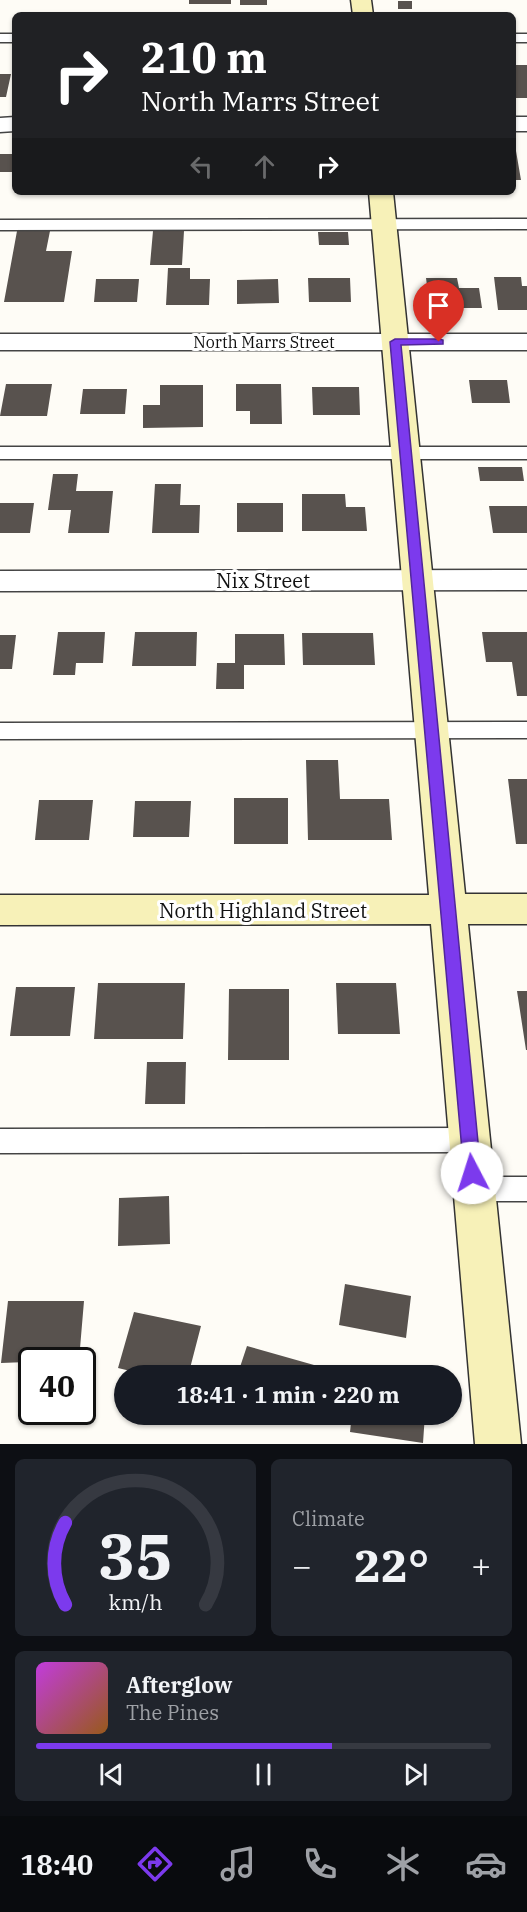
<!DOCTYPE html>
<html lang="en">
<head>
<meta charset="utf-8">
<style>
  :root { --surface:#171b24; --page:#20242c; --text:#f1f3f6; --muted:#9ea1a6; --line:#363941; --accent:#7c3aed }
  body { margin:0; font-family:"IBM Plex Serif",serif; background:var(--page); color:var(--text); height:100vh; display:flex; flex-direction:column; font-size:22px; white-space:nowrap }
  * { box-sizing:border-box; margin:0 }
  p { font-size:20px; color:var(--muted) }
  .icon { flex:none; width:33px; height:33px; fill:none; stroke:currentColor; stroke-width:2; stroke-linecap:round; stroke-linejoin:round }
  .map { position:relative; height:1444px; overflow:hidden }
  .details { display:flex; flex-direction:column; gap:15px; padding:15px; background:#0d0f14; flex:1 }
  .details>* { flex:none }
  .banner { position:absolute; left:12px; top:12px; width:504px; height:183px; border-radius:9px; box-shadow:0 2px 4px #0004; background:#202124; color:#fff; overflow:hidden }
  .speed { position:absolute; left:18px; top:1347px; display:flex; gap:12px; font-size:30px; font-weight:700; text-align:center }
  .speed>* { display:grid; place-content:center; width:78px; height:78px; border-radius:50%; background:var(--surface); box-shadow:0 2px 4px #0004; line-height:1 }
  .speed .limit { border:3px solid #111; border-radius:9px; background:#fff; color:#111 }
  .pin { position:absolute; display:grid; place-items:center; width:51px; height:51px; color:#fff; margin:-62px -26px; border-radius:50% 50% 50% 0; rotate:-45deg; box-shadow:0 0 6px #0007 }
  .pin .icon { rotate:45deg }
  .me { position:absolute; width:66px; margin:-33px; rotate:355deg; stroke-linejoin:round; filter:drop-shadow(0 0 4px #0008) }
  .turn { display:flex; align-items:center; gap:21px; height:126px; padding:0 30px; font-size:27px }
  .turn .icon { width:78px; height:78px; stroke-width:2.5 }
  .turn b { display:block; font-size:42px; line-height:51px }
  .lanes { display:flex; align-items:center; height:57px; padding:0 30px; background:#0003; justify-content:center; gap:30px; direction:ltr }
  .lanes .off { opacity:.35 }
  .big { font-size:45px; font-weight:700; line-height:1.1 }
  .details .tile { flex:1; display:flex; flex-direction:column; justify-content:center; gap:9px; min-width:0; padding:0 21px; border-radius:9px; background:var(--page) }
  .details .dial { align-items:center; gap:0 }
  .dial svg { height:156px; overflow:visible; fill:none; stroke:var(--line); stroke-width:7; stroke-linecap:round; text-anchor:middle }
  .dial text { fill:var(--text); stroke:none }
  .song { display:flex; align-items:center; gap:18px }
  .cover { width:72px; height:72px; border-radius:9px; background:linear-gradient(135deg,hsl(290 70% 55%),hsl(30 70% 35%)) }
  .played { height:6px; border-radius:3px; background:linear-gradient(90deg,var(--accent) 65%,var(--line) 65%) }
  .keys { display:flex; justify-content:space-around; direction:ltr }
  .heat { display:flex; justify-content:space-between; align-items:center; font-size:33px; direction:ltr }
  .details .tiles { flex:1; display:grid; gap:15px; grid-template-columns:1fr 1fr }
  .tile:last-child { grid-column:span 2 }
  .trip { position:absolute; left:114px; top:1365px; width:348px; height:60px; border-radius:30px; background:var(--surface); box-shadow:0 2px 4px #0004; font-weight:700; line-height:60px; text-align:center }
  .tab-bar { display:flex; height:96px; justify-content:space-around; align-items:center; background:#090b0e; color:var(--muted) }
  .tab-bar .icon { width:42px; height:42px }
  .tab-bar .selected { color:var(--accent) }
  .tab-bar b { font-size:27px; color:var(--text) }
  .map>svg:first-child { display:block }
  .building { fill:#58524e }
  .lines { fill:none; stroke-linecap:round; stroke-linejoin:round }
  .lane-casing { stroke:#444; stroke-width:3 }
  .street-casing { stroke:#444; stroke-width:3 }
  .secondary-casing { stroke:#333; stroke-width:3 }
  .lane { fill:#fff; fill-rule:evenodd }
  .street { fill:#fff; fill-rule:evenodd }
  .secondary { fill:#f7f1b8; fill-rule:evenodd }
  .route { fill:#7c3aed; stroke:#51269a; stroke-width:1.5 }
  .labels { text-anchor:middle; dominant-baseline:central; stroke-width:6; stroke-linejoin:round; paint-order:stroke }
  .far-street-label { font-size:16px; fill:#111; stroke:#fff }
  .street-label { font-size:20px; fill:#111; stroke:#fff }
</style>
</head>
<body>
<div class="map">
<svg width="527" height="1444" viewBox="0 0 527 1444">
  <rect width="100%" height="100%" fill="#fefcf6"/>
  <path class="building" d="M189,0H231V4H189Z
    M240,0H267V5H240Z
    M398,1H412V9H398Z
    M513,65H527V98H516Z
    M0,74H11L6,97H0Z
    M513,151H516L521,180H513Z
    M0,154H15V172H0Z
    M17,231H50L46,251H72L64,302H4Z
    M153,231H184L182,265H150Z
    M318,232H348L349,245H319Z
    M168,268H190V279H210L209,305H166Z
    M494,277H521L522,286H527V310H498Z
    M308,278H350L351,302H309Z
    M426,278H457L459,288H479L482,308H450L448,293H428Z
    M96,279H139L137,302H94Z
    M278,279L279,303L237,304V280Z
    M469,380H507L510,403H472Z
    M6,384H52L47,416H0Z
    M236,384H281L282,424H250V411H236Z
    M160,385H203V427L143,428V405H160Z
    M312,387H359L360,415H313Z
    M83,389H127L125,414H80Z
    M478,467H522L524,481H480Z
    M53,474H78L76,491H113L109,533H68L71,510H48Z
    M155,484H181L180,505H200L199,533H152Z
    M302,494H345L346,507H365L367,531H302Z
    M0,503H34L30,533H0Z
    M237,503H283V532H237Z
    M489,506H527V533H493Z
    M58,632H105L103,663H76L75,675H53Z
    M135,632H197L196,666H132Z
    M482,632H527V696H517L512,662H486Z
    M302,633H373L375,665H303Z
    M235,634H284L285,665H244V689H216L217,663H235Z
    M0,635H16L12,669H0Z
    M306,760H338L340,799H389L392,840H308Z
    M508,779H527V844H516Z
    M234,798H288V844H234Z
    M39,800H93L89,840H35Z
    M135,801H191L189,837H133Z
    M98,983H185L183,1039H94Z
    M336,983H396L400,1034H338Z
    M16,987H75L70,1036H10Z
    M229,989H289V1060H228Z
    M517,991H527V1050H526Z
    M147,1062H186L185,1104H145Z
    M169,1196L170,1244L118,1246L119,1198Z
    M345,1284L411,1296L406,1338L339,1325Z
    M8,1301H84L79,1360L1,1363Z
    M134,1312L201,1326L188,1376H151L118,1368Z
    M247,1346L314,1365L311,1376H237Z
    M352,1414H425L423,1443L350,1432Z"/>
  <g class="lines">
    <g class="lane-casing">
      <path id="lane" d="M0,34H15V42H0Z
        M513,34H527V42H513Z
        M527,219V229L0,230V220Z
        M0,447H527V459H0Z
        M527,722V738L0,739V723Z
        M469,1128L478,1132L482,1140L478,1148L469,1152L0,1153V1129Z
        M474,1177H527V1201H474L465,1198L461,1189L465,1180Z"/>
    </g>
    <g class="street-casing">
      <path id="street" d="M15,117V131L0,132V118Z
        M513,117H527V131H513Z
        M0,334H527V350H0Z
        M527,570V590L0,591V571Z"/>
    </g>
    <g class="secondary-casing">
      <path id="secondary" d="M351,0H371L373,15H353Z
        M369,192H393L465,894H527V924H468L521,1444H475L431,924L0,925V895H429Z"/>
    </g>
    <use href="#lane" class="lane"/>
    <use href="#street" class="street"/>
    <use href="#secondary" class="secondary"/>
  </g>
  <path class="route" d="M439,339L443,340V344L401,345L481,1173L478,1178L472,1181L466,1178L464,1173L390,342L395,339Z"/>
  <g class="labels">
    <g class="far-street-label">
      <text x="264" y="342">North Marrs Street</text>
    </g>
    <g class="street-label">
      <text x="263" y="580">Nix Street</text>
      <text x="263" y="910">North Highland Street</text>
    </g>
  </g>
</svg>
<div class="speed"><div class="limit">40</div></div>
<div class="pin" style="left:439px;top:342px;background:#d93025"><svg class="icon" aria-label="arrive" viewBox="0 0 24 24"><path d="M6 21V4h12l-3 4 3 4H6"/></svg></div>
<svg class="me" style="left:472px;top:1173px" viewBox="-20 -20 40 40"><circle r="19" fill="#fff"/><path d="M0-13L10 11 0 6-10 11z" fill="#7c3aed"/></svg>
<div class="trip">18:41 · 1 min · 220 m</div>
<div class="banner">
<div class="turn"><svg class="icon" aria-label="right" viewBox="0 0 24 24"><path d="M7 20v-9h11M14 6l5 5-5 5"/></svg><div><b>210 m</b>North Marrs Street</div></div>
<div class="lanes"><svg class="icon off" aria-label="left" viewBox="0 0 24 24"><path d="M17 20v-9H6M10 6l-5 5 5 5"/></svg><svg class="icon off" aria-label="ahead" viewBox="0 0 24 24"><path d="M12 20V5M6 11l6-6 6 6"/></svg><svg class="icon" aria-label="right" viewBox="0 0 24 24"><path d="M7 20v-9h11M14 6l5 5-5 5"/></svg></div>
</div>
</div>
<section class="details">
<div class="tiles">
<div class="tile dial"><svg viewBox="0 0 100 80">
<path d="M14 69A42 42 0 1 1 86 69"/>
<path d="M14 69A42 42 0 0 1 14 27" stroke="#7c3aed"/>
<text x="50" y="56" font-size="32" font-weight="700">35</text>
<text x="50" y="72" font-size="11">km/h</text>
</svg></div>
<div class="tile"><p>Climate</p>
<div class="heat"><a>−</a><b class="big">22°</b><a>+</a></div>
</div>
<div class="tile">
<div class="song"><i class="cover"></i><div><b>Afterglow</b><p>The Pines</p></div></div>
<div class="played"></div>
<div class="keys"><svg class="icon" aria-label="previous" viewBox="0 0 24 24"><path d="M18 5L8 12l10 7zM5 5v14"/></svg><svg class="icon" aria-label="pause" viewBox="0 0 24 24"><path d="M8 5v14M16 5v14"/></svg><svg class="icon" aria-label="next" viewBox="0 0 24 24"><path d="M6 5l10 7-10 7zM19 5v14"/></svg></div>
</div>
</div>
</section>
<nav class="tab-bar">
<b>18:40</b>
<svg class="icon selected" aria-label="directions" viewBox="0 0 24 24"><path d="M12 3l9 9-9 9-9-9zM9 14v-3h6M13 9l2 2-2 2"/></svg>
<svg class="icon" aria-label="music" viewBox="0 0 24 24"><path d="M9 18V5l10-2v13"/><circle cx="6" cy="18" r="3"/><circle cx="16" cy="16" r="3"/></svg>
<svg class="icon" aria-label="phone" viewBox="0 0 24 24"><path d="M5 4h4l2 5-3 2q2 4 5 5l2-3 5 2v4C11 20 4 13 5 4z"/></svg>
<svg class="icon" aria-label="climate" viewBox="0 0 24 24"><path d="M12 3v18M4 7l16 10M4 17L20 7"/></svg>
<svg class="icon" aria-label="car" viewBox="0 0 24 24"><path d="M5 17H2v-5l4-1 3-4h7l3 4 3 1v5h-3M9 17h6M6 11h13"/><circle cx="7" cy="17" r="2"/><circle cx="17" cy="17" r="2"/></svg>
</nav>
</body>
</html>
